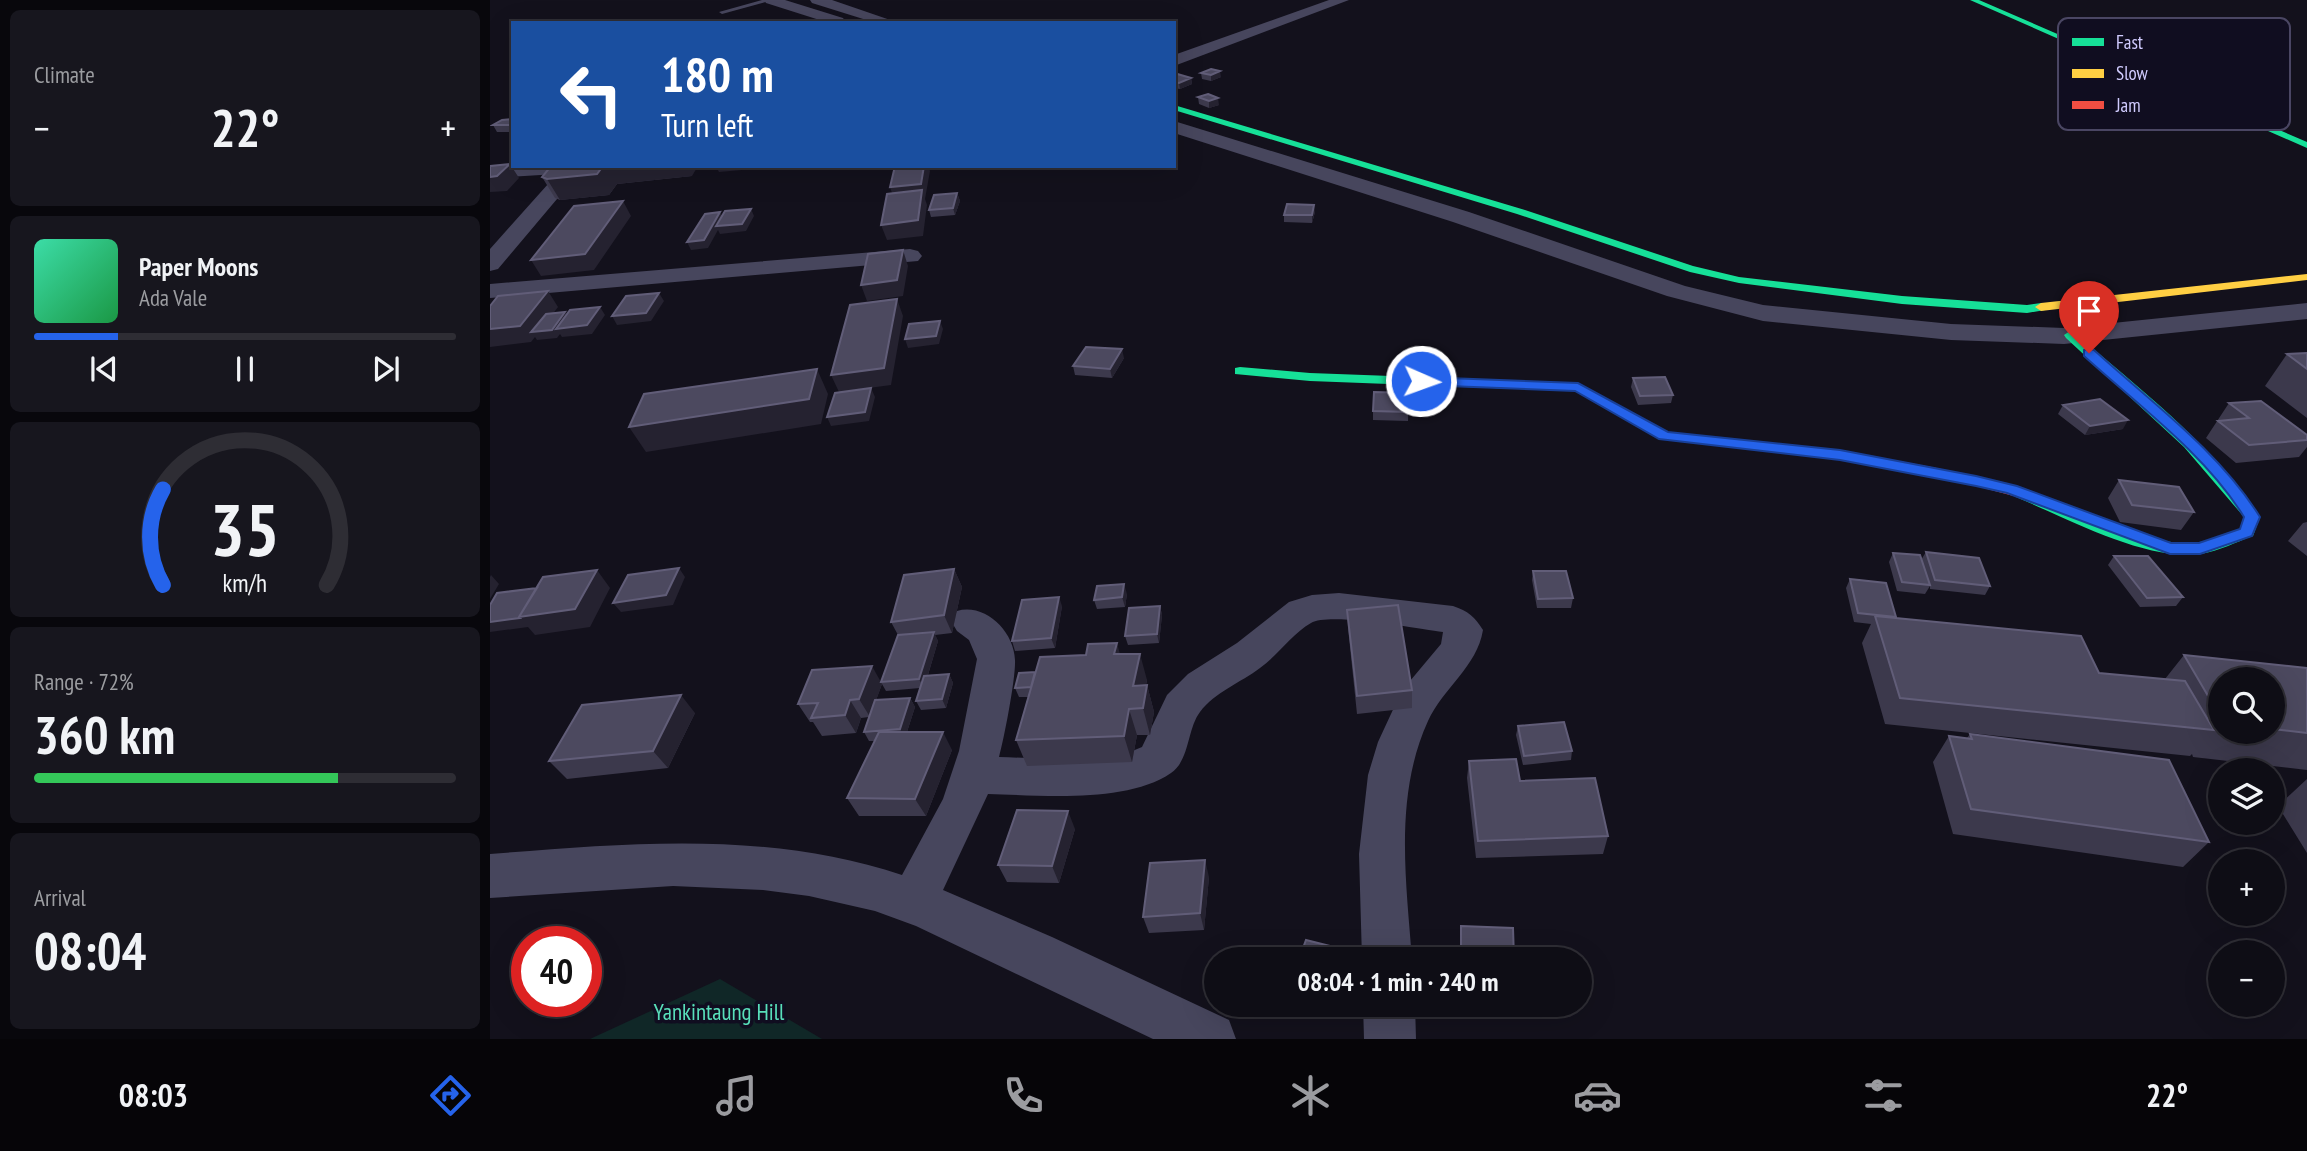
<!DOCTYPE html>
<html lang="en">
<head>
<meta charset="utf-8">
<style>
  :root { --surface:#0e0d15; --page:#17161e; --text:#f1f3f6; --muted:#9b9ca0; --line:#2e2d34; --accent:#2563eb }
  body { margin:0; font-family:"PT Sans Narrow",sans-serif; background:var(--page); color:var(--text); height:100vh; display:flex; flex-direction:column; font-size:26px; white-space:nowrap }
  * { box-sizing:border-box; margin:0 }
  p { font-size:23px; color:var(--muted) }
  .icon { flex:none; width:38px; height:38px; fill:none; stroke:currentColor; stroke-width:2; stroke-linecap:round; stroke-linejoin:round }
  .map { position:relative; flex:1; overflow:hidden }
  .panel { display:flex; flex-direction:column; gap:10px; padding:10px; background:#08070c; width:490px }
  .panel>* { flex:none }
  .hud { position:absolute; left:21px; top:21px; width:665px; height:147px; border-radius:0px; box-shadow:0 7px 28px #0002,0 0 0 2px var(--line); background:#1a4fa0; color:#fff; overflow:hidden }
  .tools { position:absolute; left:1718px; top:667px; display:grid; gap:14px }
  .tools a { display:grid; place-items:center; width:77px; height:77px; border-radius:50%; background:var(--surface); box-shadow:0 7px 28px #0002,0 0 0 2px var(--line); font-size:35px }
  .speed { position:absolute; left:21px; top:926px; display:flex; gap:14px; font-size:35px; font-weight:700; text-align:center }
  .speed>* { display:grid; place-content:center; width:91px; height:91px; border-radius:50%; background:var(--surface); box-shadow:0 7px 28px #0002,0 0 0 2px var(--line); line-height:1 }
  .speed .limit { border:10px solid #d22; background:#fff; color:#111 }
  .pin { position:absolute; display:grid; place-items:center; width:60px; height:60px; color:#fff; margin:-72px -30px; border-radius:50% 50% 50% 0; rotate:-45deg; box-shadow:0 0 7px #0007 }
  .pin .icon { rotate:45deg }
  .me { position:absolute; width:77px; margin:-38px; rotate:92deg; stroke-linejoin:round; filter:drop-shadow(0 0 5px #0008) }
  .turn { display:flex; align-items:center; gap:24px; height:147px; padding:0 35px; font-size:32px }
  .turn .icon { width:91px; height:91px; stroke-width:2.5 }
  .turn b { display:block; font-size:49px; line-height:60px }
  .big { font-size:52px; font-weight:700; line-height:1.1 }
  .panel .card { flex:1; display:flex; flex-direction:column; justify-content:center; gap:10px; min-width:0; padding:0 24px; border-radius:10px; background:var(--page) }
  .panel .dial { align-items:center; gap:0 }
  .dial svg { height:182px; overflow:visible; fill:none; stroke:var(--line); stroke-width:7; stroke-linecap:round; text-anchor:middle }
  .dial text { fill:var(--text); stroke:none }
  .song { display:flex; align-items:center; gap:21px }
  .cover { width:84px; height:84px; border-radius:10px; background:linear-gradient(135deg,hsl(160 70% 55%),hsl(140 70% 35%)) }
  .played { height:7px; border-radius:4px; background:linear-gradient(90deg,var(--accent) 20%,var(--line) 20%) }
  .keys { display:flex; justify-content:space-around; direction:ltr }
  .heat { display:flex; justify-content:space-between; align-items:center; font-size:38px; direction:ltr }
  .charge { height:10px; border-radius:5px; background:linear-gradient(90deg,#34c759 72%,var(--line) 0) }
  .trip { position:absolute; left:714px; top:947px; width:388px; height:70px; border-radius:35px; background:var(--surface); box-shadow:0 7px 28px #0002,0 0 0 2px var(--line); font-weight:700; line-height:70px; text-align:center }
  .tabs { display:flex; height:112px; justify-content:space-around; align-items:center; background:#060508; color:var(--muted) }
  .tabs .icon { width:49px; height:49px }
  .tabs .selected { color:var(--accent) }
  .tabs b { font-size:32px; color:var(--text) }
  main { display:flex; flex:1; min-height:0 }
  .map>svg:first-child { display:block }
  .green { fill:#102727 }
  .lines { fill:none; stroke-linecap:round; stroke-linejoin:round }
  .lane { fill:#47465d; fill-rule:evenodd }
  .street { fill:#47465d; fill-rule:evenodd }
  .fast { fill:#16e098; fill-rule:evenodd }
  .slow { fill:#ffcf43; fill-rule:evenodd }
  .jam { fill:#f24e42; fill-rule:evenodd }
  .wall { fill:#3c394c; fill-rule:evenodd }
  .shaded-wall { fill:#252230 }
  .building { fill:#4c495f; stroke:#615d78; stroke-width:2 }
  .route { fill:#2563eb; stroke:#184099; stroke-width:2 }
  .labels { text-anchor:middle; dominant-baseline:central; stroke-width:7; stroke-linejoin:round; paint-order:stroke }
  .near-park-label { font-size:23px; fill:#58dfba; stroke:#100d20 }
  .key { fill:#100d20; stroke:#4a4663; stroke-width:2 }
  .key-label { font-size:19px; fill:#d1ccff }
</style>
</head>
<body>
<main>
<section class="panel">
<div class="card"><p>Climate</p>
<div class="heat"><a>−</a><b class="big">22°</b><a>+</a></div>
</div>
<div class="card">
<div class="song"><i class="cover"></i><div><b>Paper Moons</b><p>Ada Vale</p></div></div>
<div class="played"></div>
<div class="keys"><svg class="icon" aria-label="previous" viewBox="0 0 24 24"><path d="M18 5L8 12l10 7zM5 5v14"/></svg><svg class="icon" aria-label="pause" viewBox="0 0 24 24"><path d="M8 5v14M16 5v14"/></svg><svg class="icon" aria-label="next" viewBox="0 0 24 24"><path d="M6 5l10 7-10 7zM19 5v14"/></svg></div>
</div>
<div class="card dial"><svg viewBox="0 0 100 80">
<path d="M14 69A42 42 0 1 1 86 69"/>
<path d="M14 69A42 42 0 0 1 14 27" stroke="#2563eb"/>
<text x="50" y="56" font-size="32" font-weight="700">35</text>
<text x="50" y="72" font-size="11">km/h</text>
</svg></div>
<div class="card"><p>Range · 72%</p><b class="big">360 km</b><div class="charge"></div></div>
<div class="card"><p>Arrival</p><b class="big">08:04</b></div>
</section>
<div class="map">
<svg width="1817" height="1039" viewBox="0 0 1817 1039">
  <rect width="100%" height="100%" fill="#13111c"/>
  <path class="green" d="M230,979L332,1039H100Z"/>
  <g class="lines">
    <path class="lane" d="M272,0H283L232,14L229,12Z"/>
    <path class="street" d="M274,0H295L353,18L355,21L339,23L276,3Z
      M320,0H342L409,23H386L322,3Z
      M839,0H859L684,66V55Z
      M684,121L979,212L1195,286L1273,305L1461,324L1574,328L1817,303V319L1574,344L1461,340L1273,321L1177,296L963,222L684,133Z
      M23,165L94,167L8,269L0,271V249L67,174L0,178V166Z
      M420,249L428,251L432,256L428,261L0,298V284Z
      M849,593L963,606C978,611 985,617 993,630C987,667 953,688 938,721C904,796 916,879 922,959H872L869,854L878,775L888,742L907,701L920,681L951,644L953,632C928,629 840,612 821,623C802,634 788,655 770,668C750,683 725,692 710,712C697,729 700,760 681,773C636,804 550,795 498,794L453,890L562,937L739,1020L746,1039H663L426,926L385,911L319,896L273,890L183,886L0,898V854C137,843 279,830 412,875L453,799L469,751L487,659L479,640L467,631L461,621L467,611C495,603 524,631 525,660C526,677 514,739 509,757C550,758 615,765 652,747L677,695L698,674L747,643L799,602L822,595Z
      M873,1004H925L926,1039H874Z"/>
    <path class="fast" d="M1480,0H1489L1817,142V148Z
      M684,105L1035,210L1203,266L1249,277L1412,296L1537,305L1551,303L1557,307L1555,310L1537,313L1412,304L1249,283L1200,272L1027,214L684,110Z
      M1580,331L1584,332C1649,389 1723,444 1770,517L1763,536C1746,542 1729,551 1711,554C1657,562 1576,518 1526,497L1523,493L1526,489H1536C1587,511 1654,549 1710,542C1723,541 1737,533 1750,529L1754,517L1694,447L1576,338L1574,335Z
      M750,367L820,373L1088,383L1177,432L1282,444L1289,448L1282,452L1169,439L1085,391L820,381L745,374V368Z"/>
    <path class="slow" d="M1817,274V280L1551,311L1545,307L1551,303Z"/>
    <path class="jam" d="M1282,444C1368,452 1453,467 1536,489L1539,493L1531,498L1486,486L1350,460L1277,451L1275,448L1277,445Z"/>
  </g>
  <path class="wall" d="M684,73L701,78L702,84L690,89L684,88Z
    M711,73L731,77L721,81L712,79Z
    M708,97L729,105L719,108L709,104Z
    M23,119V132H7L3,125Z
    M202,176L127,184L119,195L70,200L65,198L52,177Z
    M467,193L470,201L465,215L441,217L439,210Z
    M825,212L822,223L794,222V215Z
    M1817,353V418L1775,386L1797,354Z
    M634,358L622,378L585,375L583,366Z
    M1143,378L1183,395L1181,403L1148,405L1141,387Z
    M919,393L918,421L883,420V411Z
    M1739,403L1817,435V447L1809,457L1746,463L1716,438Z
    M1573,405L1633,429L1595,435L1568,414Z
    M1629,480L1704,512L1691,530L1630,522L1618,498Z
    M1817,522V556L1798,541L1813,523Z
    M1436,552L1500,586L1495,595L1440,589V586L1435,594L1407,591L1399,562L1403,553L1431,560Z
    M1624,556L1693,597L1686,606L1650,607L1618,565Z
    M464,569L472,587L462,633L445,635L448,641L438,675L459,674L463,683L456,708L431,710L426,701L430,688L396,691L392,684L386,700L420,698L425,707L417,732L462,750L436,816H369L357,798L385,741H379L374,732L379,717L371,718L366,733L332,736L323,722H320L308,704L391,682L408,635L401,622Z
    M1043,571L1083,598L1081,608H1047L1042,580Z
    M1360,579L1406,617L1405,618L1609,673L1675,679L1694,655L1817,668V770L1703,757L1702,754L1700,756L1395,724L1372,643L1381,624L1364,622L1356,588ZM1731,679H1783V732H1731Z
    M637,594L635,607L607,609L604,600Z
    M572,606L565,648L525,651L522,641Z
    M670,606L672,615L669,643L638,645L635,636Z
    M857,610L922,690V708L867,714L858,628Z
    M630,654L657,680L656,685H657L664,712L660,735H647L642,762L537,766L526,740L538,697H529L525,688L545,672Z
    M205,713L178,768L77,779L59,761Z
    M1028,726L1082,751L1081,760L1033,765L1026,735Z
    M1480,734L1719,842L1693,867L1463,834L1443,762L1459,736L1477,738Z
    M979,761L1030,781L1118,836L1113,854L986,858L977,778Z
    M1817,779V853L1788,806Z
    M585,829L569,883L517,882L508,865Z
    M719,877L714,930L659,933L653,917Z"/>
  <path class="shaded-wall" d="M730,71L731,77L721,81V75Z
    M701,78L702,84L690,89L689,83Z
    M728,98L729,105L719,108V101Z
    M20,164L29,178L17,191L0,192V177Z
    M113,166H208L202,176L127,184L119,195L70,200L57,179Z
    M226,166H297L229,172Z
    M434,166H438L440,171L435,199L437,205L433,236L397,240L391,225L405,202L400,187Z
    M467,193L470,201L465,215L463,208Z
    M133,201L141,216L104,270L51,276L41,260Z
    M824,205L825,212L822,223V215Z
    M261,209L264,216L256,231L230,234L228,230L218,248L201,250L197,242L230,212L234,220Z
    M413,250L418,266L413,296L377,301L371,285Z
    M58,291L68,307L50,331L75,312L81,320L110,307L115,315L102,334L72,337L70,334L67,338L47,340L45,337L41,342L0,347V329Z
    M169,293L174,301L161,321L127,325L122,316Z
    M407,299L413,316L401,385L349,392L341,375Z
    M450,321L453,329L449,344L418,348L415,339Z
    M632,349L634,358L622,378L620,369Z
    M327,369L338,394L331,424L156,452L139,427Z
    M381,388L385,397L379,421L341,426L337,417Z
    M1638,420L1633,429L1595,435L1600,426Z
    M189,568L195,577L183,605L131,612L123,603Z
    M464,569L472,587L462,633L454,615Z
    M107,570L120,588L100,627L45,635L38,627L0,632V622L29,617Z
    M1,575L9,584L0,599V577Z
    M634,584L637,594L635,607L632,597Z
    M569,597L572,606L565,648L561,638Z
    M670,606L672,615L669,643L667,634Z
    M444,632L448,641L434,688L429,679Z
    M627,643L634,669L624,654Z
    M650,654L657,680L651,708L643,686Z
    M382,666L392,684L380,717L369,699Z
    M459,674L463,683L456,708L452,699Z
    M657,685L664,712L660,735L653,708Z
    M191,695L205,713L178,768L163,751Z
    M420,698L425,707L415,738L410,729Z
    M360,700L371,718L366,733L355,715Z
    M639,709L647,735L642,762L634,736Z
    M453,732L462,750L436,816L425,799Z
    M578,811L585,829L569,883L562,866Z
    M715,860L719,877L714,930L710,913Z"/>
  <path class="building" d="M721,69L730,71L721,75L711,73Z
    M684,73L701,78L689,83L684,82Z
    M718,94L728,98L719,101L708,97Z
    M23,119V125H3L12,120Z
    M20,164L7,176L0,177V166Z
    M61,166H113L107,174L57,179L52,177Z
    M405,166H434L431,184L400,187Z
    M432,190L428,220L391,225L397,194Z
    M467,193L463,208L439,210L444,195Z
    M133,201L95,254L41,260L84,206Z
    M797,204L824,205L822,215H794Z
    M261,209L252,224L226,226L235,211Z
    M230,212L214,240L197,242L215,214Z
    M413,250L407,280L371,285L378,254Z
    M58,291L30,326L0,329V306L8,296Z
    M169,293L156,313L122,316L136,296Z
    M407,299L394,368L341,375L360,305Z
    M110,307L97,325L66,329L80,310Z
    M75,312L62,330L41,332L56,314Z
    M450,321L446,336L415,339L419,324Z
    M596,347L632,349L620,369L583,366Z
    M1817,353V369L1797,354Z
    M327,369L319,399L139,427L154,394Z
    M1175,377L1183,395L1150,396L1143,378Z
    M381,388L375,412L337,417L345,393Z
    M884,392L919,393L918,412L883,411Z
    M1610,399L1638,420L1600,426L1573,405Z
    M1771,401L1817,435V440L1759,445L1728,421L1759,418L1739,403Z
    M1629,480L1689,487L1704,512L1642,505Z
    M1436,552L1489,558L1500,586L1445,580Z
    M1403,553L1430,555L1440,585L1412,582Z
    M1624,556H1658L1693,597L1657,598Z
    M189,568L176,595L123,603L138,575Z
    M464,569L454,615L401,622L414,575Z
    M107,570L85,609L29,617L53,577Z
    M1043,571H1076L1083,598L1048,599Z
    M1360,579L1396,583L1406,617L1368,613Z
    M634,584L632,597L604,600L607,586Z
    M47,588L29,617L30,618L0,622V605L7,593Z
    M569,597L561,638L522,641L532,600Z
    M908,605L922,690L867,696L857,610Z
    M670,606L667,634L635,636L639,608Z
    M1385,616L1591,636L1609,673L1695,681L1724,730L1410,698Z
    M444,632L429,679L391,682L408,635Z
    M627,643L624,654H650L643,686L657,685L653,708L639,709L634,736L526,740L550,657L596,655L598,644Z
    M1694,655L1817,668V733L1783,729V679H1731V718Z
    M382,666L369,699L360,700L355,715L321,718L328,703L308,704L322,670Z
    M545,672L541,687L525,688L529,673Z
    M459,674L452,699L426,701L434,676Z
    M191,695L163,751L59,761L92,705Z
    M420,698L410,729L374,732L385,700Z
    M1074,722L1082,751L1034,756L1028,726Z
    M389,732H453L425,799L357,798Z
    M1480,734L1679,760L1719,842L1481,809L1459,736L1482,739Z
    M1026,759L1030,781L1105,778L1118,836L988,841L979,761Z
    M527,810L578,811L562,866L508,865Z
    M715,860L710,913L653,917L660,863Z
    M971,926L1023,928L1024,959H971Z
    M816,940L852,949L849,959H809Z"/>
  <path class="route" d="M1599,349L1604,350C1661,402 1729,451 1770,517L1762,536L1710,554H1680L1517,493L1486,486L1350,460L1169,439L1085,391L931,385L925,381L931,377L1088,383L1178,432L1350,450L1486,476L1527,486L1681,543H1709L1750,529L1754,517C1716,455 1648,405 1594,356V350Z"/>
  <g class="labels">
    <g class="near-park-label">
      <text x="229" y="1011">Yankintaung Hill</text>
    </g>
  </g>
  <rect x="1568" y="18" width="232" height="112" rx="10" class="key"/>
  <rect x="1582" y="38" width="32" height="8" fill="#16e098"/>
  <rect x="1582" y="69" width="32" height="9" fill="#ffcf43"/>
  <rect x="1582" y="101" width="32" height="8" fill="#f24e42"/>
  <g class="key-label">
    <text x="1626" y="49">Fast</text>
    <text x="1626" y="80">Slow</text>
    <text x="1626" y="112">Jam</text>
  </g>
</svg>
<div class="tools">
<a><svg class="icon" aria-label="search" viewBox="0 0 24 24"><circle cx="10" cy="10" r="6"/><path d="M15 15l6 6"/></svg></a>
<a><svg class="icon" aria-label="layers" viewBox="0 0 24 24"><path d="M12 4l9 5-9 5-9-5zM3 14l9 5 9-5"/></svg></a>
<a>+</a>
<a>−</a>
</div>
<div class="speed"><div class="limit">40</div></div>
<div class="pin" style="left:1599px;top:353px;background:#d93025"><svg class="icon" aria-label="arrive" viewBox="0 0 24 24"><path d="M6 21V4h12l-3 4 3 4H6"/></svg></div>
<svg class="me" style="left:931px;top:381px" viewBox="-20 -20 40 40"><circle r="17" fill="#2563eb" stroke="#fff" stroke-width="3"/><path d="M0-11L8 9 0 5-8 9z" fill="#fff"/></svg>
<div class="trip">08:04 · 1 min · 240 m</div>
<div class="hud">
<div class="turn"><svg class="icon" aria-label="left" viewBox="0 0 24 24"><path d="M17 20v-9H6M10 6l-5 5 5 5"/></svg><div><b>180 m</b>Turn left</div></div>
</div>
</div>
</main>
<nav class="tabs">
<b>08:03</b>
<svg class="icon selected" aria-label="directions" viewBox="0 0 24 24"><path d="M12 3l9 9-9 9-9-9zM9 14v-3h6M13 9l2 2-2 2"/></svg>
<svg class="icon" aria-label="music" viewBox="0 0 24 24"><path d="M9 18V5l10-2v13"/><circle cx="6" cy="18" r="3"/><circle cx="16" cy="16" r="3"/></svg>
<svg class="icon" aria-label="phone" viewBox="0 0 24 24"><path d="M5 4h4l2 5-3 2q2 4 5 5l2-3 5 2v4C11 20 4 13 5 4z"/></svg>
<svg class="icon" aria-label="climate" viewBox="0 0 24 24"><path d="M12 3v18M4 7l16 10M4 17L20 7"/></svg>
<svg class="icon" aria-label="car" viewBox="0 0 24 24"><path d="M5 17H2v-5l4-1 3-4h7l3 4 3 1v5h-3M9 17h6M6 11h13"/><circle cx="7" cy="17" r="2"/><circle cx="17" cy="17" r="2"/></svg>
<svg class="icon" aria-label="filters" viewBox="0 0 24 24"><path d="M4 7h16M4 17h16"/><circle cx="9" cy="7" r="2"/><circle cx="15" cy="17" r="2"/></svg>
<b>22°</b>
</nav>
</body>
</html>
